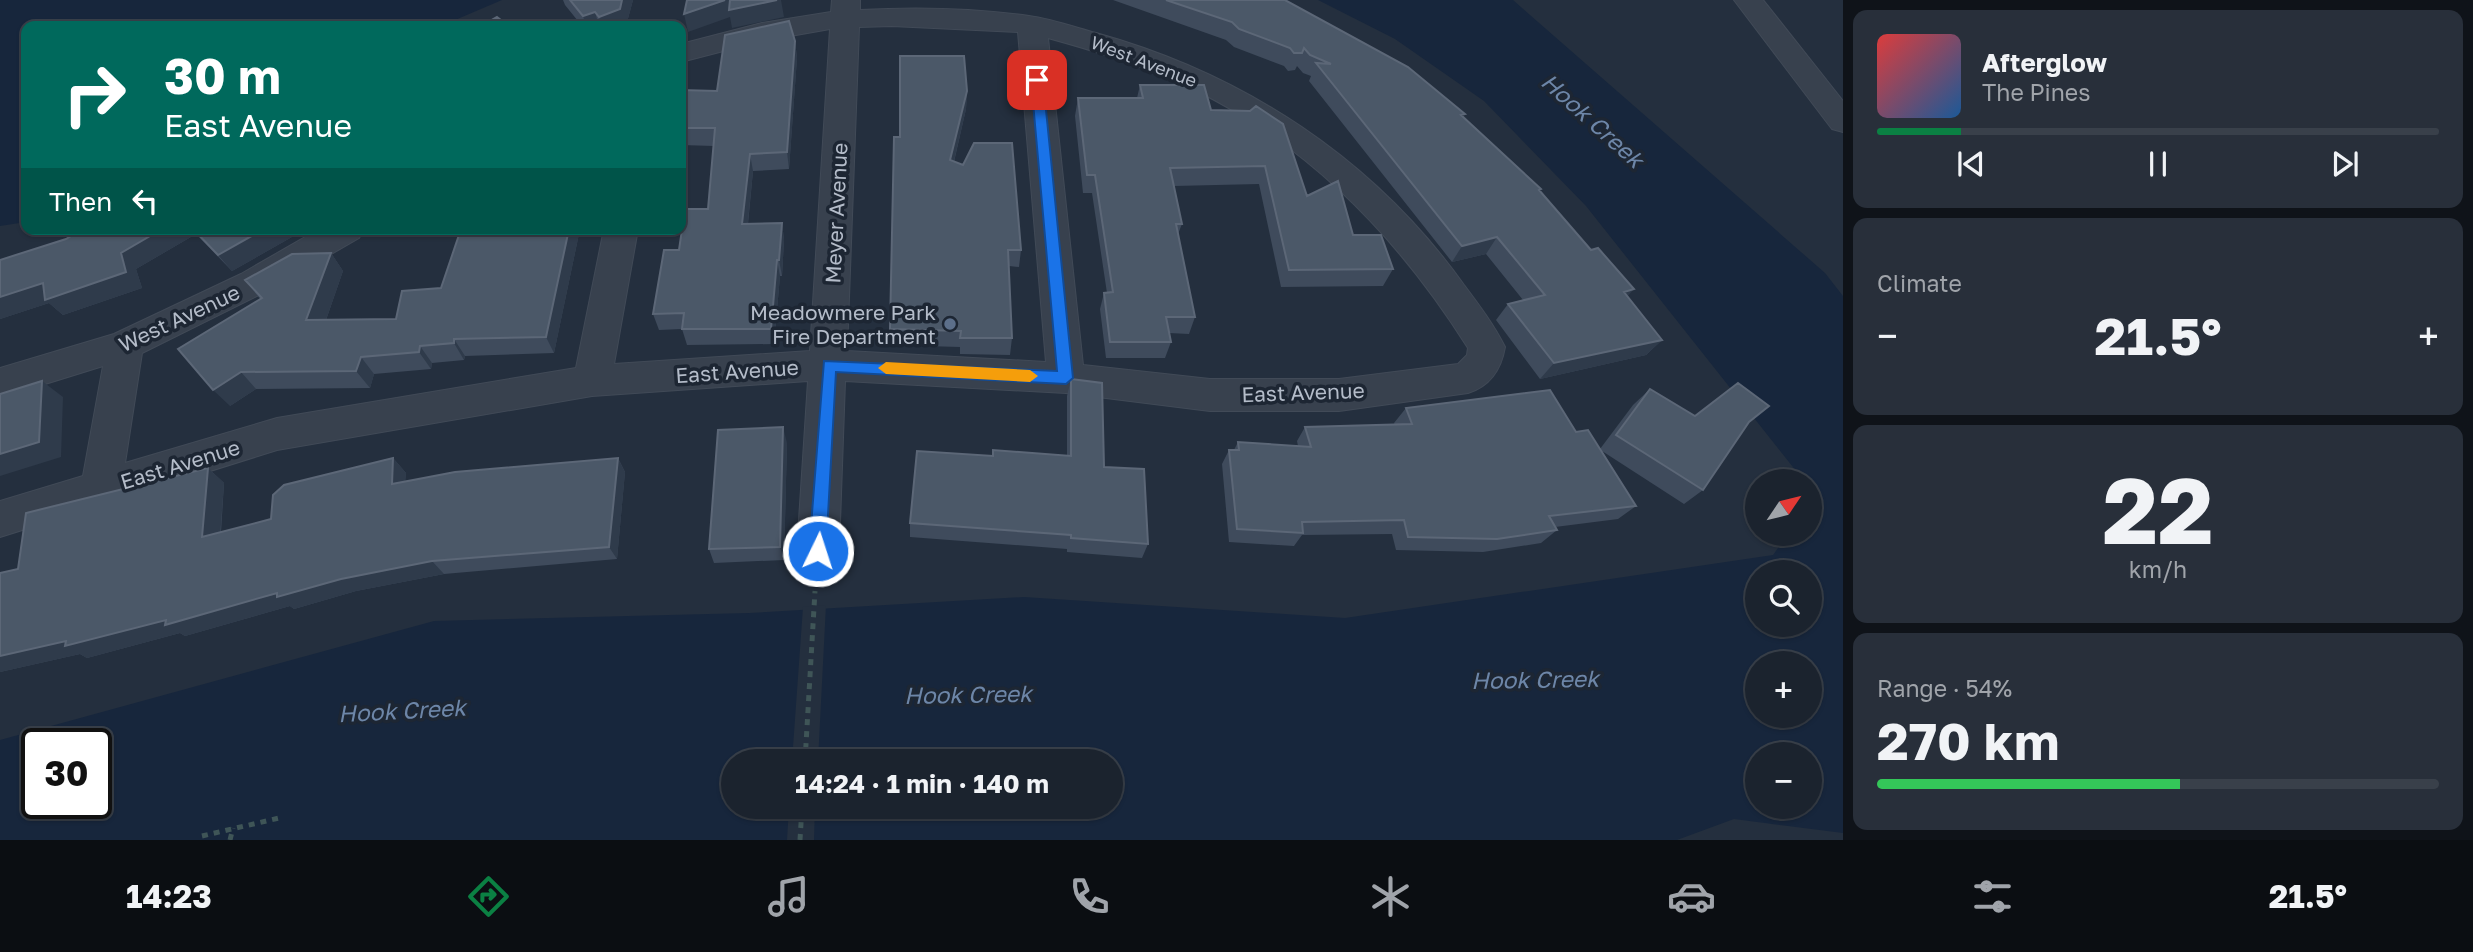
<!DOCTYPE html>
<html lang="en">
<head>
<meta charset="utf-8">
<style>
  :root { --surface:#1b232e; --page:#282f3a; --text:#f1f3f6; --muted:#a0a4aa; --line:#39404a; --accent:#0b8043 }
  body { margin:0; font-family:"Golos Text",sans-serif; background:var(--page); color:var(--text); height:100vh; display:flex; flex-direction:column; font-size:26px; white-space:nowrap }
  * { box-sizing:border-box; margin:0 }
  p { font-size:23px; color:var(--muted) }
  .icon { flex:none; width:38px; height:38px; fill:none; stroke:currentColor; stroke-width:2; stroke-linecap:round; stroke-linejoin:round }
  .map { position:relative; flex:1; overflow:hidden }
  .drawer { display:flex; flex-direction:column; gap:10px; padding:10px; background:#0f1319; width:630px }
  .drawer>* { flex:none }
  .guide { position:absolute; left:21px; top:21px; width:665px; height:214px; border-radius:14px; box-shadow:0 2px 5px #0004,0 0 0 2px var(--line); background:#00695c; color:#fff; overflow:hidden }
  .needle { width:46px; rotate:55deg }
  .fabs { position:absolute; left:1745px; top:469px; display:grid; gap:14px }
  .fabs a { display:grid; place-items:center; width:77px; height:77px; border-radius:50%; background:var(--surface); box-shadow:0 2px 5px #0004,0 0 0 2px var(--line); font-size:35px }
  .speed { position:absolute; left:21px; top:728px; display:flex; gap:14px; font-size:35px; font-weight:700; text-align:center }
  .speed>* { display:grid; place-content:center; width:91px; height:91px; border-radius:50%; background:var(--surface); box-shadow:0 2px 5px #0004,0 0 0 2px var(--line); line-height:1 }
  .speed .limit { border:4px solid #111; border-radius:10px; background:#fff; color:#111 }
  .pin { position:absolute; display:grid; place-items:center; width:60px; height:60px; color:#fff; margin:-30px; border-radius:14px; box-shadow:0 4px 10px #0006 }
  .me { position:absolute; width:77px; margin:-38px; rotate:4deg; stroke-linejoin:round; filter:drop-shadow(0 0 5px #0008) }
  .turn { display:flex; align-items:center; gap:24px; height:147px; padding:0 28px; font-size:32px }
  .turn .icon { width:91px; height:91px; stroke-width:2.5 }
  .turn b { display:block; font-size:49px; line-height:60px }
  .then { display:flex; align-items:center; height:66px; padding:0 28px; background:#0003; gap:14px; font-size:26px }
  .big { font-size:52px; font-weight:700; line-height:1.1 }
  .drawer .widget { flex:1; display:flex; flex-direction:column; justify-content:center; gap:10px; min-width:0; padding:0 24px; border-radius:14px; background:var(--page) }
  .drawer .dial { align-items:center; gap:0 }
  .dial b { font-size:91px; line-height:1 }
  .song { display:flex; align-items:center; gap:21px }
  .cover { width:84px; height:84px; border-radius:10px; background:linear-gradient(135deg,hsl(0 70% 55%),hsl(210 70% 35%)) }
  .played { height:7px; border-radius:4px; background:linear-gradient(90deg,var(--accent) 15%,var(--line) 15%) }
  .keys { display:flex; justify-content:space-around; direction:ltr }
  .heat { display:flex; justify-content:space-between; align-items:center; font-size:38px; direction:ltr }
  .charge { height:10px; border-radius:5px; background:linear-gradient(90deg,#34c759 54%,var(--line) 0) }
  .trip { position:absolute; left:721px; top:749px; width:402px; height:70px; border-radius:35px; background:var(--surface); box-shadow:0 2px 5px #0004,0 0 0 2px var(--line); font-weight:700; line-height:70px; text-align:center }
  .dock { display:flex; height:112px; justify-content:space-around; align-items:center; background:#0b0e12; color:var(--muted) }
  .dock .icon { width:49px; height:49px }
  .dock .on { color:var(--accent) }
  .dock b { font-size:32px; color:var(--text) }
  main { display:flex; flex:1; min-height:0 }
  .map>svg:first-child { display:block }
  .water { fill:#17263c; fill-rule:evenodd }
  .pier { fill:#242f3e }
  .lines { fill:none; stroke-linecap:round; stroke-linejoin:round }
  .street-casing { stroke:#414a57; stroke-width:2 }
  .path { stroke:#3f5557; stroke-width:5; stroke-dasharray:6 6; stroke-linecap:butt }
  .street { fill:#38414e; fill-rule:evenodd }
  .wall { fill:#3f4b5c }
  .shaded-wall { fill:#2f3b4b }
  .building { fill:#4b5868; stroke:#5c6777; stroke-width:2 }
  .route { fill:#1a73e8; stroke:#114b97; stroke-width:2 }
  .slow { fill:#f59e0b }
  .service-dot { fill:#5c6f8a; stroke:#1d2633; stroke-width:2.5 }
  .labels { text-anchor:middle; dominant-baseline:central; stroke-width:7; stroke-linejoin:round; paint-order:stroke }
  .far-street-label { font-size:18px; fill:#b4bcc9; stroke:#1d2633 }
  .street-label { font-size:21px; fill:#b4bcc9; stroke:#1d2633 }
  .poi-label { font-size:21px; fill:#b4bcc9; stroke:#1d2633; text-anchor:end }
  .water-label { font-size:23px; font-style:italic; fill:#6d86a8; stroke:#1d2633 }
</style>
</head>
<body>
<main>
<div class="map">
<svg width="1843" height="840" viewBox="0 0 1843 840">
  <rect width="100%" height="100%" fill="#242f3e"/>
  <path class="water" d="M0,0H502L441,26H26V222L0,226Z
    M1318,0H1513L1825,273L1843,296V833L1734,819L1677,840H0V740L434,621L749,613L1024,597L1345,618L1773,555L1788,534H1810V481H1804L1586,206L1484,101L1395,39ZM1757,572H1810V625H1757ZM1757,663H1810V716H1757ZM37,744H96V803H37ZM1757,754H1810V807H1757ZM733,761H1111V807H733Z"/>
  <path class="pier" d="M826,605L818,761H792L803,607Z
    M789,807H815L814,840H787Z"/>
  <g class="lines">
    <g class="street-casing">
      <path id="street" d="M832,0H860V10C916,7 973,8 1029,16C1051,19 1074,27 1096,33C1244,74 1374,159 1464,285C1479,305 1494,325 1505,347C1501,370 1490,386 1468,393L1339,411H1210L1066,393L845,381L839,551L833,564L818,570L803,564L797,551L808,381L592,396L277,450L0,537V501L83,476L103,366L0,398V368L114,334L241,274L319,229H364L359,238L265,292L142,353L125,463L277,418L576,368L604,229H638L614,364L810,351L830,29L762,41L681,62V44L762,23L831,12ZM892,26L1018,32L1046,362L847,351L859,27ZM1048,38C1084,48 1119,58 1154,72C1291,126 1391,226 1468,348L1467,355L1458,364L1339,379H1210L1083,365Z
        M1734,0H1763L1843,101V132L1832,129Z"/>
    </g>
    <path class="path" d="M805,761L815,591
      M202,836L279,818
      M230,840L233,828
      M800,840L802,807"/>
    <use href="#street" class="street"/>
  </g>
  <path class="wall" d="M563,0H633L626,26H582L565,5Z
    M1113,0H1285L1463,117L1540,191L1662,340L1646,355L1540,379L1496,320L1508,304L1523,300L1486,254L1452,262L1309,81L1311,76L1303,73L1297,66L1295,70L1288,71L1284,66L1234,47L1226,40Z
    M795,41L797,58L789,169L753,171L748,224L782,223L784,240L782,276H780L774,344L687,345L682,329L659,330L653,314L679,250L708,209L714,146L681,145V90L717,91Z
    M1140,85L1211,110L1307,196L1393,269L1383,286L1281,287L1259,184L1174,186L1182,224L1178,234L1195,317L1189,334L1169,333L1171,342L1165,358H1106L1100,309L1104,293H1107L1092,193H1083L1075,116L1078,98H1137Z
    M967,91L966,109L954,162L1021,250L1019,267L1009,266L1012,338L1010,355L960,354V347L891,345L890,329Z
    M82,229H306L232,271L196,234L136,269L142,288L63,315L49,303L0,319V260L66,239Z
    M461,229H580L554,353L465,356L464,360L432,363L431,369L374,374L370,388L256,389L230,406L260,299L245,280L331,253L343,271L326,320L396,319L441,288Z
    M1071,379L1104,467L1148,544L1142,558L1067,552V549L910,537V523L993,456H1067V396Z
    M1650,389L1695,416L1748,423L1703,490L1684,504L1602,451L1636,506L1618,519L1555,527L1557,530L1541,543L1483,552L1396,550L1392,534L1302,535L1294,546L1229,542L1222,464L1229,450H1234L1238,442L1298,446L1297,441L1305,427L1395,425L1394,423L1406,408L1576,432L1600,449L1633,405Z
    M787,443L784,560L714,563L709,549Z
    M393,458L406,473L405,481L618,458L625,472L617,559L444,574L356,591L294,609L290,606L185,636L180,633L87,658L80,654L0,672V573L18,569L208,468L224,483L221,532L271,519Z"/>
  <path class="shaded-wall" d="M622,0H633L626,26H602L599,17Z
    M725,0H781L784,17L732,28L730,17L688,32L684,14Z
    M595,12L599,26H586L583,16Z
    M795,41L797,58L789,169L787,152Z
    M967,91L966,109L950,178V160Z
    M750,154L753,171L746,241L742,224Z
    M782,223L784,240L782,276L779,260Z
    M162,229H191L196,234L136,269L142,288L63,315L49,303L0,319V297L43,283L121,253Z
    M264,229H306L232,271L218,255Z
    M569,229H580L554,353L546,337Z
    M1497,237L1486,254L1452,262L1462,246Z
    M331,253L343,271L320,337L306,320Z
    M777,260L780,276L774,344L771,329Z
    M1634,289L1620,305L1624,292Z
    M454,339L465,356L464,360L454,343Z
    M1662,340L1646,355L1540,379L1554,363Z
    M420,346L432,363L431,369L419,352Z
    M361,357L374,374L370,388L356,371Z
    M241,372L256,389L230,406L213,390Z
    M42,381L63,397L61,457L0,476V454Z
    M783,427L787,443L784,560L780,547Z
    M393,458L406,473L404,498L392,484Z
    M618,458L625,472L617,559L609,547Z
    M208,468L224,483L219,551L202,537Z
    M432,561L444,574L356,591L294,609L290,606L185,636L180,633L87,658L80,654L0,672V656L66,641L166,620L341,579Z"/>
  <path class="building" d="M570,0H622L620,9L599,17L595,12L583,16Z
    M687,0H725L684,14Z
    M730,0H777L729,10Z
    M1166,0H1285L1408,67L1465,114L1461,115L1541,189L1539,190L1591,250L1598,248L1634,289L1624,292L1662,340L1554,363L1508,304L1545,295L1497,237L1462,246L1316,63L1331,64L1310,55L1304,48L1302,53H1294L1290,48L1239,29L1232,22Z
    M497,17L509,26H481Z
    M789,21L795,41L787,152L750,154L742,224L782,223L779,260H777L771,329H682L684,313L653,314L664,250H679L685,209H708L715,128H681V90L717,91L725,35Z
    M900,56H964L967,91L950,160L963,165L974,143H1012L1021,250H1008L1012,338H960L961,331L890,329L894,137H900Z
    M1140,85H1204L1211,110L1250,111L1256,106L1283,124L1307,196L1338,181L1353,235H1381L1393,269L1289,270L1265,166L1170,168L1182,224H1176L1195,317H1166L1171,342H1110L1104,293L1113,292L1095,175H1087L1078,98H1143Z
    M82,229H162L121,253L126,272L45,300L43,283L0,297V260L66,239Z
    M193,229H264L218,255Z
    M461,229H569L546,337L454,339V343L420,346L419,352L361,357L356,371L241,372L213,390L178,349L262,298L245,280L292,254L331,253L306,320L396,319L402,291L441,288Z
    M1071,379L1102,383L1104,467L1144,469L1148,544L1071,538V535L910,523L917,451L993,456V450L1071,456Z
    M42,381L39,442L0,454V394Z
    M1738,383L1769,406L1749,422L1703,490L1616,435L1650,389L1695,416Z
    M1550,390L1576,432L1588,430L1636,506L1549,516L1557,530L1497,539L1408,537L1404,520L1302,522L1303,533L1237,529L1229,450H1239L1238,442L1311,447L1305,427L1412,424L1406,408Z
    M783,427L780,547L709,549L718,430Z
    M393,458L392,484L455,472L618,458L609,547L432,561L341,579L277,597V593L165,625L166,620L65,646L66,641L0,656V573L18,569L26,513L208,468L202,537L271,519L273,495L284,485Z"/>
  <path class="route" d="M1037,76L1043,80L1073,378L1066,384L836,372L826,551L824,556L818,559L811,556L809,551L824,361L1057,371L1031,80Z"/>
  <path class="slow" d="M886,362L1030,370L1038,376L1030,382L886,374L878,368Z"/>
  <circle class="service-dot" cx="950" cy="324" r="7"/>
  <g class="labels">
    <g class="far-street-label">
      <text transform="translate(1144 61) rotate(21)">West Avenue</text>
    </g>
    <g class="street-label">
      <text transform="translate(836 213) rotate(-87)">Meyer Avenue</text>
      <text transform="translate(179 318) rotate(-25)">West Avenue</text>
      <text transform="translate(737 371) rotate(-4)">East Avenue</text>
      <text transform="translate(1303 392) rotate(-2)">East Avenue</text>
      <text transform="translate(180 464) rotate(-17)">East Avenue</text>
    </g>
    <g class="poi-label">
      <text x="936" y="312">Meadowmere Park<tspan x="936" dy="24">Fire Department</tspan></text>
    </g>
    <g class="water-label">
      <text transform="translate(1593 120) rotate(42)">Hook Creek</text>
      <text transform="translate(1535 679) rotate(-1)">Hook Creek</text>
      <text transform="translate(968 694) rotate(-1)">Hook Creek</text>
      <text transform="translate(402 710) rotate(-3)">Hook Creek</text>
    </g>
  </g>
</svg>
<div class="fabs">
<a><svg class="needle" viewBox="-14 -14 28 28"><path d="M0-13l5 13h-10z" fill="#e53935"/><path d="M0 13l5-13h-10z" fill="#a0a4aa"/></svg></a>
<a><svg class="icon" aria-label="search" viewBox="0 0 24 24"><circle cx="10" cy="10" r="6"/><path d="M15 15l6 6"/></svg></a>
<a>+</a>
<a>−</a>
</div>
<div class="speed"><div class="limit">30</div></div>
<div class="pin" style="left:1037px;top:80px;background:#d93025"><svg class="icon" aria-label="arrive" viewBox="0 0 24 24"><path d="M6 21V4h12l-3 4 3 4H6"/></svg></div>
<svg class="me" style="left:818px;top:551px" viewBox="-20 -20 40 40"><circle r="17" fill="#1a73e8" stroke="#fff" stroke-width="3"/><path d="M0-11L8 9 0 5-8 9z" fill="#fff"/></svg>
<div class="trip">14:24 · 1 min · 140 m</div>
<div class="guide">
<div class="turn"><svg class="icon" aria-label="right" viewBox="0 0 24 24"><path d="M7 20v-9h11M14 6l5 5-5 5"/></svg><div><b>30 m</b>East Avenue</div></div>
<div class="then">Then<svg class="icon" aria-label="left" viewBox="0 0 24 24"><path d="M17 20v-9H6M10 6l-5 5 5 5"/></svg></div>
</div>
</div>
<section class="drawer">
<div class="widget">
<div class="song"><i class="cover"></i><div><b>Afterglow</b><p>The Pines</p></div></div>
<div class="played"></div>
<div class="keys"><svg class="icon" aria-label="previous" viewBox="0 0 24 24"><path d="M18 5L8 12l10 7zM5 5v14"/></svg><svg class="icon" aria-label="pause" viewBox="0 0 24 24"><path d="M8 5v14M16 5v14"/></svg><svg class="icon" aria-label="next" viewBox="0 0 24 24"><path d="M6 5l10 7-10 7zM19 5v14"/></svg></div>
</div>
<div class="widget"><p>Climate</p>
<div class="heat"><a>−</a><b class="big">21.5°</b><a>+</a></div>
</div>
<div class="widget dial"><b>22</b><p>km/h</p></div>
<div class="widget"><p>Range · 54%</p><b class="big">270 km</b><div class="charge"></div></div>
</section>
</main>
<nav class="dock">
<b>14:23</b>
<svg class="icon on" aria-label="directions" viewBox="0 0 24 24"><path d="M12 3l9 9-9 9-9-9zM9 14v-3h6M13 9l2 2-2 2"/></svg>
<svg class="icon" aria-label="music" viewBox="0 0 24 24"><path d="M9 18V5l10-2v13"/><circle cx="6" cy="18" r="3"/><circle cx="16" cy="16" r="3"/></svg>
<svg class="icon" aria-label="phone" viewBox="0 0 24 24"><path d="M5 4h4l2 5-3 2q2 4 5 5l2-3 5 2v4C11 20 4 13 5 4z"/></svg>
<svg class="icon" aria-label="climate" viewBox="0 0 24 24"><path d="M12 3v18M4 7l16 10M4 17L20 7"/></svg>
<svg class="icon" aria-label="car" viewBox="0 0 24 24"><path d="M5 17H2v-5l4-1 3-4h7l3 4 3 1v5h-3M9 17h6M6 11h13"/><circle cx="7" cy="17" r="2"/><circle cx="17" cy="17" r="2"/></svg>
<svg class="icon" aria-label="filters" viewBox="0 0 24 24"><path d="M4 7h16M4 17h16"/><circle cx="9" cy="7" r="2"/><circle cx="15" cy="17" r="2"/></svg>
<b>21.5°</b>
</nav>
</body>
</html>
